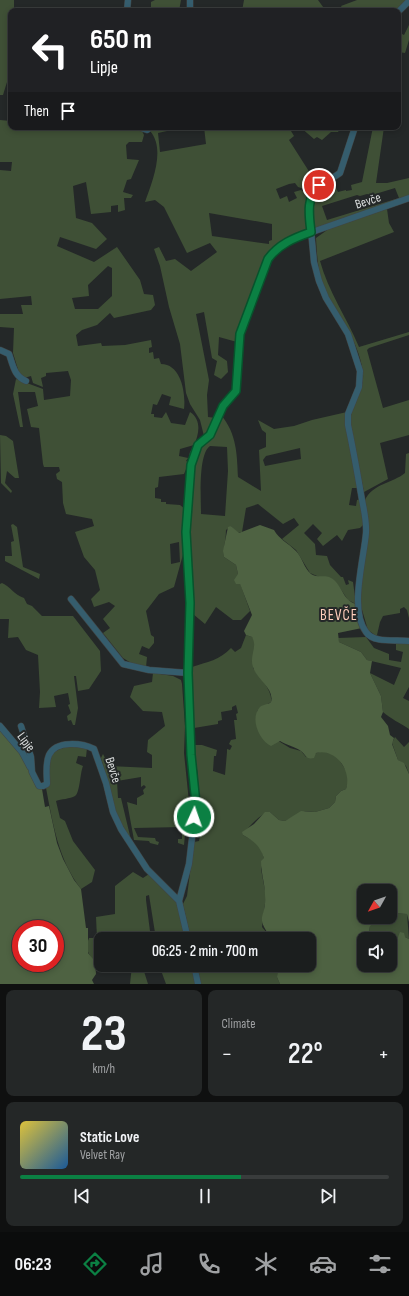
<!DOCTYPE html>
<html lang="en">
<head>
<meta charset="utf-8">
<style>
  :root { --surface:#1b1e1e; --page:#242727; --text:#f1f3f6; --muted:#a0a2a4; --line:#393c3c; --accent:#0b8043 }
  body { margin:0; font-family:"Sofia Sans Condensed",sans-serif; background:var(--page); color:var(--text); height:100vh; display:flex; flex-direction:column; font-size:15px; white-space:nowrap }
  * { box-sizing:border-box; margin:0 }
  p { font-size:13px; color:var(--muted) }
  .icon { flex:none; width:22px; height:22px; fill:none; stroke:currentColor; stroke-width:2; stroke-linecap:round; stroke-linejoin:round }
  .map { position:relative; height:984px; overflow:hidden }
  .drawer { display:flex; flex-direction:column; gap:6px; padding:6px; background:#0f1010; flex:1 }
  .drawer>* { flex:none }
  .banner { position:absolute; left:8px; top:8px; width:393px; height:122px; border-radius:8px; box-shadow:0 2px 6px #0003,0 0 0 1px var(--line); background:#202124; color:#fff; overflow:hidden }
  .needle { width:26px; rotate:230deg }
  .tools { position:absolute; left:357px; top:884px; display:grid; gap:8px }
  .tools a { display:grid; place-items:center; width:40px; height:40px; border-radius:8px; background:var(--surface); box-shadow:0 2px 6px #0003,0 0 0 1px var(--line); font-size:20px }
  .speed { position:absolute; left:12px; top:920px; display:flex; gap:8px; font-size:20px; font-weight:700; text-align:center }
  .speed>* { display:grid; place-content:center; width:52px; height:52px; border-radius:50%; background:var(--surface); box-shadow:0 2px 6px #0003,0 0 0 1px var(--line); line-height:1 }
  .speed .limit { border:6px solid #d22; background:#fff; color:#111 }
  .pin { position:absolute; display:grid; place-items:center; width:34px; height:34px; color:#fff; margin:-17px; border:2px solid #fff; border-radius:50%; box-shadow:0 1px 4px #0007 }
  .me { position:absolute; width:44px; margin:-22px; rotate:3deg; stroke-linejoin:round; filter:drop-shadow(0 0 3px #0008) }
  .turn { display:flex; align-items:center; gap:14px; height:84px; padding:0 16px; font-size:18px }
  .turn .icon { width:52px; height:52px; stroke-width:2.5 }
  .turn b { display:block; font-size:28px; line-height:34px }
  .then { display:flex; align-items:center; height:38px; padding:0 16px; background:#0003; gap:8px; font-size:15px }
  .big { font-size:30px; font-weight:600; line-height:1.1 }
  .drawer .widget { flex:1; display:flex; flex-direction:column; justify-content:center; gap:6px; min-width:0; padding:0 14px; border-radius:8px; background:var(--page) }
  .drawer .dial { align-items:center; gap:0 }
  .dial b { font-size:52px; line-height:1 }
  .song { display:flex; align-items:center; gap:12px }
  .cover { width:48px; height:48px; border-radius:6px; background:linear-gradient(135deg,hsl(50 70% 55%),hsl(210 70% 35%)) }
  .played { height:4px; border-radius:2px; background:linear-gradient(90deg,var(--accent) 60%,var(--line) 60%) }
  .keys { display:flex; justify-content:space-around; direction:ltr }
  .heat { display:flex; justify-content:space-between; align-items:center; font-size:22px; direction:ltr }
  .drawer .tiles { flex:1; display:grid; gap:6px; grid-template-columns:1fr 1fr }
  .widget:last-child { grid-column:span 2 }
  .trip { position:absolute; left:94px; top:932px; width:222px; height:40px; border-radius:8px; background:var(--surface); box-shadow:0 2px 6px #0003,0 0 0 1px var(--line); font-weight:600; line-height:40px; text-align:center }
  .menu { display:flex; height:64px; justify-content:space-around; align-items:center; background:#0b0c0c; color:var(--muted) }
  .menu .icon { width:28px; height:28px }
  .menu .current { color:var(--accent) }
  .menu b { font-size:18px; color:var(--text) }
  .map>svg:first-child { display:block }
  .green { fill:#3f5036; fill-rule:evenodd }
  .forest { fill:#4e6242; fill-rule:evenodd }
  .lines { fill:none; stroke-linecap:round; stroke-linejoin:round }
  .street-casing { stroke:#414545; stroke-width:7 }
  .street { stroke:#355d6d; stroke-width:6 }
  .route-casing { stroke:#07532c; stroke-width:10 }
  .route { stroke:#0b8043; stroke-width:7 }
  .labels { text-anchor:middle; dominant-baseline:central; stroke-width:4; stroke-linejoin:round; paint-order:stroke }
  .street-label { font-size:13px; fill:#d9dcdc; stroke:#242828 }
  .quarter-label { font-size:15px; letter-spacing:1px; fill:#fdcdbb; stroke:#242828 }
</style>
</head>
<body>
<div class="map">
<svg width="409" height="984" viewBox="0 0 409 984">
  <rect width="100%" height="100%" fill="#242828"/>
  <path class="green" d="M0,0H14V11H11V69L3,95H0Z
    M155,0H181L179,11H146L151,7V2Z
    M244,0H318L326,11H242Z
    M357,0H407L396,11H344L341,6Z
    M409,25V40L405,53L398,52V32L404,35Z
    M0,120L11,121V127H135L142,131L144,135L142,142H129L126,145L127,159L139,160L131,179L127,180L123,192L133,195L131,198H124L125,210L118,212V205L111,206V212L91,214L86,182L73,186L76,218L92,223L107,239L96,249L60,237L57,246L94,262L117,247L140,280L144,294L153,295L155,305L151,310L114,318L110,313L97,325L82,330L76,335L78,346L101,343L102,346L125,345L151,340L152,347L149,348V353L153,352L154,359L159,358L161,364C181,364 186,393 184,409L169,405L171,397L162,394L157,405L153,404L151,414H154V417L162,418L166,412L171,423L185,425L190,412C202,420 199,434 194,445L180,449L179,456L188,458L186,461L189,462L184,474L159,477L158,487L155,488V498L161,499V502H166V504L180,505L185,509L184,551L174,587L159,594L146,611L151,635L154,637V643L149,649L142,646L139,654L147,657L146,667L136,666L123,658L103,633L110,628L103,619L115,606L109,602L94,607L91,599L100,590L95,570L84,557L75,532L94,526L92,519L66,514L63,503L62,482L57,479L56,474L60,471L59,467H44L43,464L39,428L31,427L27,409L38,406L35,392H18L23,427H20L13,394L16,379L43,389L44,400L70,396L71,380L68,371L46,373V376L41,378L43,387L33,383L31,376L24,378L20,376L13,353L14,328L0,327V314H23L21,305H32L31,296L0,299V170L11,171L12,162H0ZM108,266L112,268V296L98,309H75L72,298L89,296L88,285ZM179,542L180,562L171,564L170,544Z
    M153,127H185L158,133L160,152L206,144L204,127H296L291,131L294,136L289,140L317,184L311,191L298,187L295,183L289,184L276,189L280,199L287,196L289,202L297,198L294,192L301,190L308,194L309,229L276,247L244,314L238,331L237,342L219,337L218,355L227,361L228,372L221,379L214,375L217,361L212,358L204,312L196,314L209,380L207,395L208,417L216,418L207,434L204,436L200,420L190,404L186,393L180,344L169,307L160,266L154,249L159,247L166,261L175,259L191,271L217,252L210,243L187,253L164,207L155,200L145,202C152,182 166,149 150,131ZM209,213L272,224V240L269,241V244L212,236Z
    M300,127H341L338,132H331L322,140L317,137L314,139Z
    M373,127H384L376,183H387L409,178V196L313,229L311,202L316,191L327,183L328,190L336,188L338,192L346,190V191L352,190L351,185L362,182ZM395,188L399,198L327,220L322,206L357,195L360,196L367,194L372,195Z
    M387,209L389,223L394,232L320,261C328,291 347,318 359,347L409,332V335L369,348L367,350L383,408L409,400V435L380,443L388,479L364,492L350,422C351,405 364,391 363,375C361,344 340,320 327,294C318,276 317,257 316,238L330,228Z
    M347,412L358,488H352L349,505L356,506L357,500L361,499L364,524L360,528L348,530L342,541L337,535L323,546L317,539L322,533L313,524L304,533L315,544L316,555L327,556L330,565L341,577H343L346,585L349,584L348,580L353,582L356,604L348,600L338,585L310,573L296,550L282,539L299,525L294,518L283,524L258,504L246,508L242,532L238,533L231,526L226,530C226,540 223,548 224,557L236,565L240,583L250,611L241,620H233L216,607L205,624L193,614L187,534L194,463L201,446L221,415C237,434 237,455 238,477L261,491L259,450L266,447V433L262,430L258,420L274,429L294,426L312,420ZM210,446L227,447L228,471L225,516L201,514C201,499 198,454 210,446ZM300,448L301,459L265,466L263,460L266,456Z
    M0,435L6,436L13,441L19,478H15L7,471L5,483L12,491L11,493L1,483Z
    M409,453V618L407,610L404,607L400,609V613L383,616L380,622L377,635H375L368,630L360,603L365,500C372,484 393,483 405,473L406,454Z
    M13,524L17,527L23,567L40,574L39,579L5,561V556H12L11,542L14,541L11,525Z
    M2,583C10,586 14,595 24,598L27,604L32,606L42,616H73L100,651L101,671L89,689L78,691L76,676H74L78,708L75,725H73L71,720L68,721L67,716L71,713L68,705L70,704L68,693L54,696L56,707L39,708L40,692L38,655L26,650L18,637L8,638L9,619H0V584Z
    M246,635L252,637L255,640L253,668C259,677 273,690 271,702L257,711V728L290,748L301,751L306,757L322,751L336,755L347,772L348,782L346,789L341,791L336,796L335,802L329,808L315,812L305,811L285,821L279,820L270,812C262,812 247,828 243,835L255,842L261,848L264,858L261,869L266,896L262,927L272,939H191L183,904L187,896L194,842L199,841L203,823L199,816L200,801L198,799V775L193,745H202L217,750L216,756H214L213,771L225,775L227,752V749L230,750L232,746L229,744L231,740L236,739L234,720H237L236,714L238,713L236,705L232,707V710L221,712L222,720L218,721V724L194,728L192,667C207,662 220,660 231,648L235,652L241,648Z
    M366,637L374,648L389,654V660L401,662L403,652L396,650V641L409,642V687L403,698L409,701V729C400,723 391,719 383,712L381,696L370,673L394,685L401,668L367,660L361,652L339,642L338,638Z
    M153,673L173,676L181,680L182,684L185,726L184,753L190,812L186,824L184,845L178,843V839H182V827L134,828L138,837L155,838L156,841L159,842L158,845L150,843L149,841L134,840L127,802L137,805V798L144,794L143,790L146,787L144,785L141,787V777L117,781L118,798H121L131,840L117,816L101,758L103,754L109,766L152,768V755L147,752L148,740L165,726L162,712L143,711L130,697L134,686L152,682Z
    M395,737L404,747L409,742V774L406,766L398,760L392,743Z
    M73,746L87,748L86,757L78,756L76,763L83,766C80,773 80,793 75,796C70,799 61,799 56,801L60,818L65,821L73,841L95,870L92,882L81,889C58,859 53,824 46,788L47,786C49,762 44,750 73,746Z
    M133,872L143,878L149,874L175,900L179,906L187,939H156L149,895L146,896V900L151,939H101V960L95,961C87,953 85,948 89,938H97L96,917L115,914V886Z
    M390,907L393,913L407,914L409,939L405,937L390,941V939C384,939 376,933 369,931L370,925L375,922L376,917H390Z
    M132,965H142L148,984H130Z
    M159,965H193L197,984H166Z
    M196,965H278L277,977L280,984H200Z"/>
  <path class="forest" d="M260,525L274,530C279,539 288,543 296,551C302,557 304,568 311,574C319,579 326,573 334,580C343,588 343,600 356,604L362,628L338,633L339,642L361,652L367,660L372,661L370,673L381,696L383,712L381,717L388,726L390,735L394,738L392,744L398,760L404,763L409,774V922L407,914L393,913L390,907V891H364V917H376L375,922L370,926L369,931L381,935L386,939H364V965H390V941L397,940L400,932L404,933L405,937L409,939V984H280L277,977L278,965H309V939H272C253,914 267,919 265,895C265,884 261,873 261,861L264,858C260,846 254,841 243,835L242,832L254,824L265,812H270L279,820L285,821L301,811L315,812L329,808L335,802L336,796L341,791L346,789C352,771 336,748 316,753L314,758C306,760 306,755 301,751C297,748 285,744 280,741L271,746C260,741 249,719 260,707C263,704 268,705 271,702C275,689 256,679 253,667C249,656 258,647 252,637L246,635L244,631L252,615L240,584H236L234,580L238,574L236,565L224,557L223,551L228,527L231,526L239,533Z
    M0,730C10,740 20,752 28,765C33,774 31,783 42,789L45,807L49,806L57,843L63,859L74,880L81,889L86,928H88V953L95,961L96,974L92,980L94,984H0ZM21,929H55V963H21Z"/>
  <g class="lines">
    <g class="street-casing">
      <path id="street" d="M127,11L128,0
        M190,11V0
        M398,12L409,1
        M138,127L147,130L151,127
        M355,127L340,173L314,190L310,200V220L314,262L319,281L326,298L348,334L360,371L359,387L348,414V425C353,448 357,471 361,494C363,507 367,520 366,533C364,559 349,610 366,632C374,644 396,639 409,641
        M0,350L9,354C13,365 14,376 26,381
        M71,599L123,664L149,670L188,673
        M0,726L22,752L30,767
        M21,726L31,757L32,772L39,786H43L47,784C47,775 45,764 49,755C56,740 82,743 94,749L106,783L113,812L121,829L147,869L179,901
        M188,939L179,901L189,864L196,804L191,755L188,673L190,603L186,532L193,454L198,445L210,435L223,406L236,391L240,334L268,259L273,252L295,238L409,198
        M194,965L198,984"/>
    </g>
    <use href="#street" class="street"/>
  </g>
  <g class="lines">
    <g class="route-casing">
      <path id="route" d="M194,817L196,804L191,755L188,673L190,603L186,532L191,465L198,445L210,435L223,406L236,391L240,334L268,259C279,244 294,238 311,232C309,215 306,198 319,185"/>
    </g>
    <use href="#route" class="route"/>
  </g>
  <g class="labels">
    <g class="street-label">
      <text transform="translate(368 201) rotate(-18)">Bevče</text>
      <text transform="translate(26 742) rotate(53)">Lipje</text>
      <text transform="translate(113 770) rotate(73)">Bevče</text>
    </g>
    <g class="quarter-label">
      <text x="339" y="615">BEVČE</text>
    </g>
  </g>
</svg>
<div class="tools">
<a><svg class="needle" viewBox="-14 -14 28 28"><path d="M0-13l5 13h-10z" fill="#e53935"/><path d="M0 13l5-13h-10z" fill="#a0a2a4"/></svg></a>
<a><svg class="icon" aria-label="sound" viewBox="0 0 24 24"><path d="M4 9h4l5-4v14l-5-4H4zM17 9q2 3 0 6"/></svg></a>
</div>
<div class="speed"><div class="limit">30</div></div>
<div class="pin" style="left:319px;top:185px;background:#d93025"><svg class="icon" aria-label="arrive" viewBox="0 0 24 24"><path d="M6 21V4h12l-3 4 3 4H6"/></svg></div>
<svg class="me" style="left:194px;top:817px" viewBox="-20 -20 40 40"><circle r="17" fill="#0b8043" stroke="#fff" stroke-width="3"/><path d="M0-11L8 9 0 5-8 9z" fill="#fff"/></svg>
<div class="trip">06:25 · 2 min · 700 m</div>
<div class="banner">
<div class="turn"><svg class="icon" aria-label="left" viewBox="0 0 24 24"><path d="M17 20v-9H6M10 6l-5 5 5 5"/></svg><div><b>650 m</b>Lipje</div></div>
<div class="then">Then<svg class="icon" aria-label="arrive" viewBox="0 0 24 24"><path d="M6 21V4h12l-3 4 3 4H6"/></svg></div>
</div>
</div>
<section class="drawer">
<div class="tiles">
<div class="widget dial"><b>23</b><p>km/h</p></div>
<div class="widget"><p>Climate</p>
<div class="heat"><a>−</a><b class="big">22°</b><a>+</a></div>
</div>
<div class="widget">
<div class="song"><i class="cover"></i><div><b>Static Love</b><p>Velvet Ray</p></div></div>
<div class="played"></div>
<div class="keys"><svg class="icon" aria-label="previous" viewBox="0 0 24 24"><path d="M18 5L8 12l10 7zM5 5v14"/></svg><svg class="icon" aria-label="pause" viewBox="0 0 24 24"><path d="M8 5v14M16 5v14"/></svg><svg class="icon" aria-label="next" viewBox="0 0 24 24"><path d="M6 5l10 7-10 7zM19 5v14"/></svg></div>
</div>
</div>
</section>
<nav class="menu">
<b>06:23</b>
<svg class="icon current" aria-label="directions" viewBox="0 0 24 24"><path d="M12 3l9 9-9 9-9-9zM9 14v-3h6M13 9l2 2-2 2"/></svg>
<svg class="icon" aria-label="music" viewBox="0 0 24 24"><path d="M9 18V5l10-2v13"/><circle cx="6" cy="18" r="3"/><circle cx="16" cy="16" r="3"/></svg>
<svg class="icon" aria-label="phone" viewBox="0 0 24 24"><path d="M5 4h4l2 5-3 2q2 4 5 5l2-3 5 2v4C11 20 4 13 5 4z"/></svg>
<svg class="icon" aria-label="climate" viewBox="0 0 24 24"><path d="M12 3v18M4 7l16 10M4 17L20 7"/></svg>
<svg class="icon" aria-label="car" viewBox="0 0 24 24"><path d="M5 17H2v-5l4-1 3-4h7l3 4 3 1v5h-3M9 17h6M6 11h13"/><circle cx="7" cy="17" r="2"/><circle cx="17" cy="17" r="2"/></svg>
<svg class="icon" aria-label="filters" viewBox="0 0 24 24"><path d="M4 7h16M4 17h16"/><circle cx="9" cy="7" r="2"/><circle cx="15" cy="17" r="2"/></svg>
</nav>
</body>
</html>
